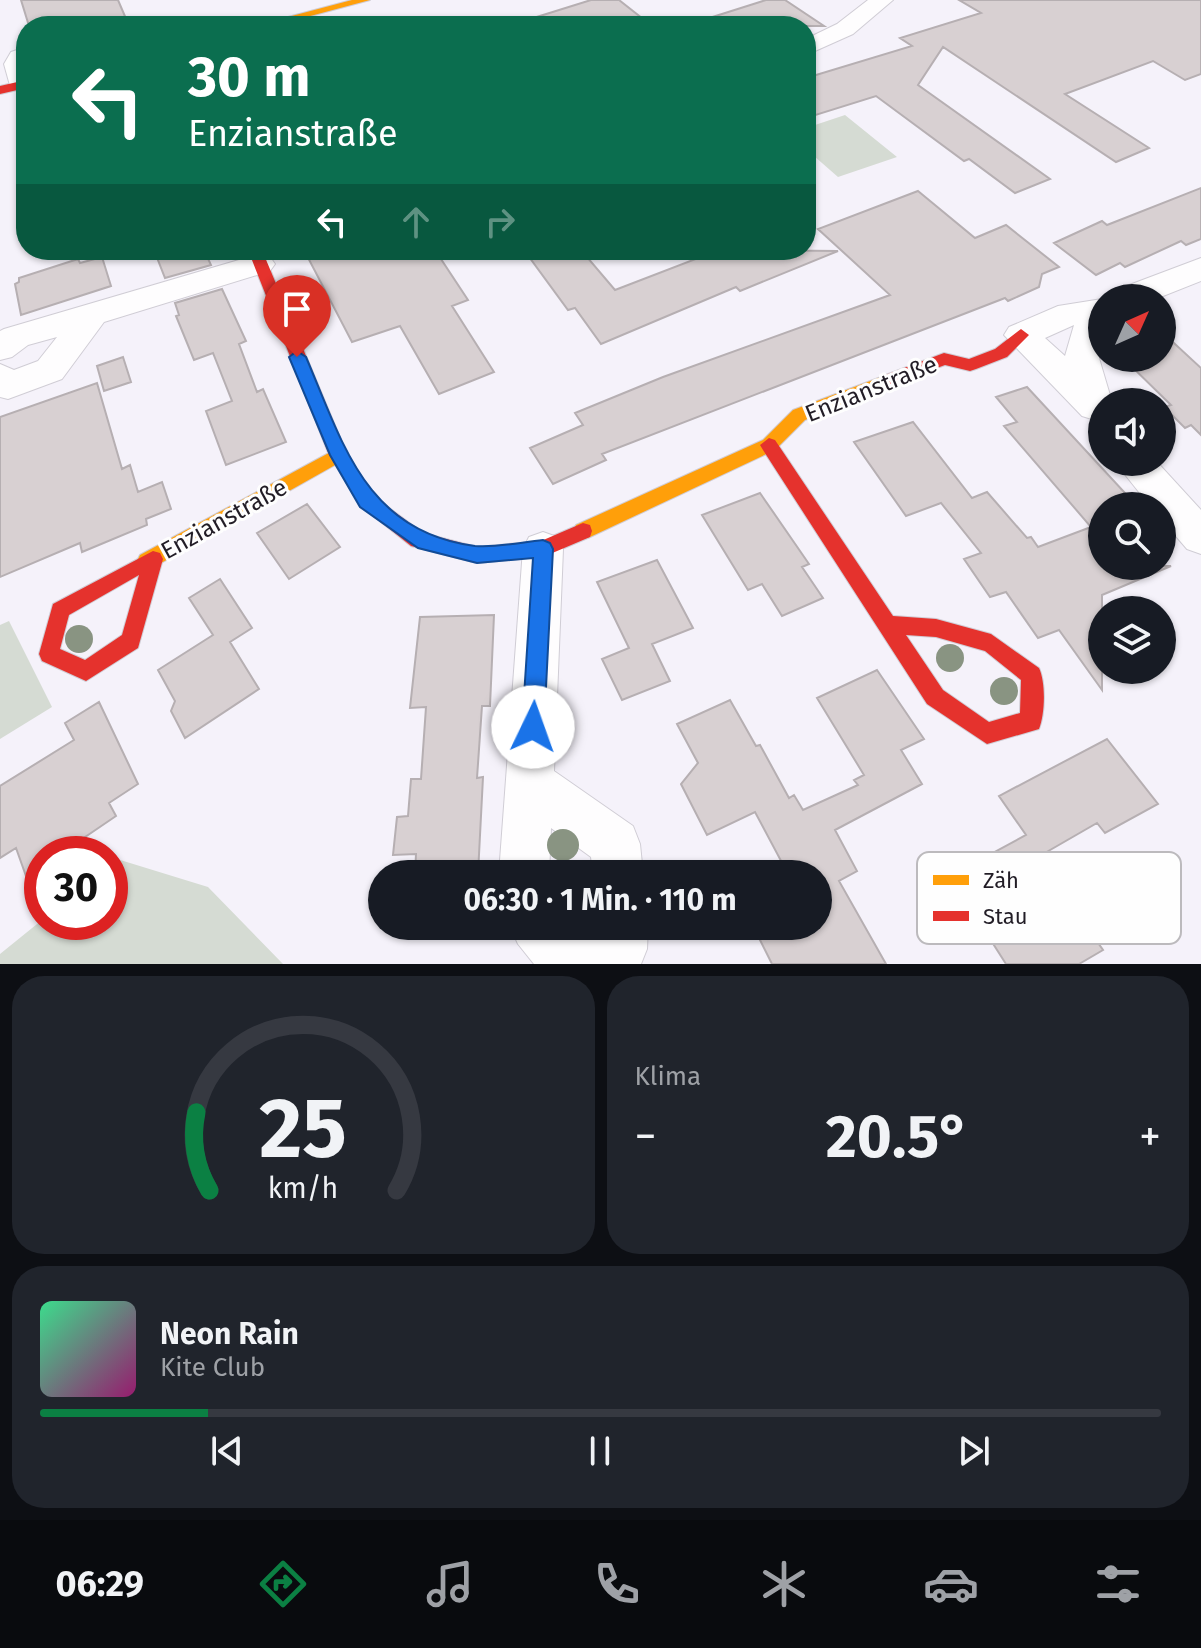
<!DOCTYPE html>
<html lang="de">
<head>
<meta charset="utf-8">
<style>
  :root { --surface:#171b24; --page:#20242c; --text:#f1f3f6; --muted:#9ea1a6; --line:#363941; --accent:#0b8043 }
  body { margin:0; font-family:"Fira Sans",sans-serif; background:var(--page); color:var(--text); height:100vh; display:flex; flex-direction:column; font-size:30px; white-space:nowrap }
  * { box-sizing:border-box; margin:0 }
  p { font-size:26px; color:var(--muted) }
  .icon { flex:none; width:44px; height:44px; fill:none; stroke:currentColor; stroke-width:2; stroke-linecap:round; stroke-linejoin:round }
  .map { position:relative; height:964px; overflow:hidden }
  .drawer { display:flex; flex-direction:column; gap:12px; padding:12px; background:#0d0f14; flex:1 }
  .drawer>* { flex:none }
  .banner { position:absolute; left:16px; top:16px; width:800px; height:244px; border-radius:32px; box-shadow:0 2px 6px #0004; background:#0b6e4f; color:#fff; overflow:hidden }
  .needle { width:52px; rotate:45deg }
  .controls { position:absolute; left:1088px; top:284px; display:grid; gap:16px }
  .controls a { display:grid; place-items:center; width:88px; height:88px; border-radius:50%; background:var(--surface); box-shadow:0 2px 6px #0004; font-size:40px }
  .speed { position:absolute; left:24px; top:836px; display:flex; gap:16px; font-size:40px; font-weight:700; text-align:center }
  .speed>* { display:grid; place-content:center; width:104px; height:104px; border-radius:50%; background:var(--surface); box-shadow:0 2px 6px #0004; line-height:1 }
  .speed .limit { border:12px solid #d22; background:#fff; color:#111 }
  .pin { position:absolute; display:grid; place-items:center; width:68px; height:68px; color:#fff; margin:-82px -34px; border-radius:50% 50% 50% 0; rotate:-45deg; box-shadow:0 0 8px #0007 }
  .pin .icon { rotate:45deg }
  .me { position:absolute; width:88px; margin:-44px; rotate:3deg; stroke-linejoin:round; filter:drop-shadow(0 0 6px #0008) }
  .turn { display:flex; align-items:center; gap:28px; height:168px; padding:0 40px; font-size:36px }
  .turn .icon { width:104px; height:104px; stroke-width:2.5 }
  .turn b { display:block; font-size:56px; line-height:68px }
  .lanes { display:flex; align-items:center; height:76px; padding:0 40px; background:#0003; justify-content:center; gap:40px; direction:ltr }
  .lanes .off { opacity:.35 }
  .big { font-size:60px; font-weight:700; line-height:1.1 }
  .drawer .card { flex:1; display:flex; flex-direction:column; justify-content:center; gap:12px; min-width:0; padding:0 28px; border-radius:32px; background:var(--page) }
  .drawer .dial { align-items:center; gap:0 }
  .dial svg { height:208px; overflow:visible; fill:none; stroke:var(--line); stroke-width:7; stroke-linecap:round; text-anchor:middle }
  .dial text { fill:var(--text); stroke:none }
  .song { display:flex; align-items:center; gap:24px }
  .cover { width:96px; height:96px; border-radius:12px; background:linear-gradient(135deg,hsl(150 70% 55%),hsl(320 70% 35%)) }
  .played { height:8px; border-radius:4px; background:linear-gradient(90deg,var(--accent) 15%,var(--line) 15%) }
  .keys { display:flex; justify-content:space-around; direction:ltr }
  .heat { display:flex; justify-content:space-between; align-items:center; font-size:44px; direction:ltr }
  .drawer .tiles { flex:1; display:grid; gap:12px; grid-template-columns:1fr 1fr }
  .card:last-child { grid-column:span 2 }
  .trip { position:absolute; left:368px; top:860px; width:464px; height:80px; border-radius:40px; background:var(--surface); box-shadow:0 2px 6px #0004; font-weight:700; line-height:80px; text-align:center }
  .tabs { display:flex; height:128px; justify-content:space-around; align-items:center; background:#090b0e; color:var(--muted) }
  .tabs .icon { width:56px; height:56px }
  .tabs .on { color:var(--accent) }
  .tabs b { font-size:36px; color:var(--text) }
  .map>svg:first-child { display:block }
  .green { fill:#d5dbd3 }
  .building { fill:#d8d0d2; stroke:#b6afb2; stroke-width:2 }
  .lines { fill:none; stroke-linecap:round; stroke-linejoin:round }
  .lane-casing { stroke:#d0cdd5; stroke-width:2 }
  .street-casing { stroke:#d0cdd5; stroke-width:2 }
  .slow-casing { stroke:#d0cdd5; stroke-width:2 }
  .jam-casing { stroke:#d0cdd5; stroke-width:2 }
  .lane { fill:#fefdfe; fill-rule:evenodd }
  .street { fill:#fefdfe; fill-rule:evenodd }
  .slow { fill:#ff9f0a; fill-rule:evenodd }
  .jam { fill:#e5322d; fill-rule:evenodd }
  .tree { fill:#899482 }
  .route { fill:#1a73e8; stroke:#114b97; stroke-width:2 }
  .labels { text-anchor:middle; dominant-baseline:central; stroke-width:6; stroke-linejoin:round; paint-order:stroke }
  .street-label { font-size:24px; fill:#221d26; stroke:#fefefe }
  .key { fill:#fefefe; stroke:#bcbabd; stroke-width:2 }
  .key-label { font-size:22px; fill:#221d26 }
</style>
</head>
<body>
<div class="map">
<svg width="1201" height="964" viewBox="0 0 1201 964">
  <rect width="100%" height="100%" fill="#f5f2fa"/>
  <path class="green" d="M845,115L897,157L838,177L806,149V128Z
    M9,621L52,707L0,739V625Z
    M117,859L208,887L283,964H0V954L42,920L110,922V865Z"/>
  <path class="building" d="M21,0H118L127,21L124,26H29Z
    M591,0H619L652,26H528L527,20Z
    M766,0H785L824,26H704L703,20Z
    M959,0H1201V74L1185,80L1153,61L1065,94L1149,148L1116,162L943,47L918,85L1050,179L1015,193L969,159L964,161L876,96L806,118V78L912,46L900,38L981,13Z
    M1201,188V239L1186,245L1181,241L1125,267L1120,263L1096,275L1054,243L1102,221L1107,225Z
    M918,191L975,238L1006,225L1059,267L1042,274L1039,287L1008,301L1005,298L602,454L606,460L553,484L530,448L583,425L575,413L663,377L890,295L818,229Z
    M154,250H204L211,265L165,278Z
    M304,250H435L468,300L452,306L494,372L439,394L400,326L352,342Z
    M524,250H581L615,290L719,250L838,251L740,291L736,287L601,344L575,308L568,310Z
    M102,257L111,286L21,315L15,284L19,282V278L78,259L80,263Z
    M222,289L246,341L239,344L257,392L263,389L286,442L226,465L206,411L232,401L213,353L194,360L176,316L179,315L175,303Z
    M1162,332L1201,368V435L1191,425L1185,428L1164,407L1171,405L1123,358H1162Z
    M123,357L131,382L104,391L97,366Z
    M97,383L122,469L130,465L138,492L162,482L171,509L146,519L147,525L82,552L80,543L0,577V417Z
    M1027,387L1137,506H1102V566H1171L1102,595V690L1059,630L1038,638L1006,592L990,597L964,559L981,553L941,503L906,516L854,442L913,422L972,498L987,492L1027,538L1031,537L1038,547L1091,527L1004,426L1017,422L996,397Z
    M760,493L809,564L802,567L823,598L782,616L762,584L748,590L702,515Z
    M307,504L340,547L289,579L257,533Z
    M657,560L693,628L652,644L670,681L622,700L602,659L629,648L597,582Z
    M220,579L252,628L230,642L259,689L185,738L171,711L175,701L158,670L213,635L189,598Z
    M494,615L490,706H482L477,778L483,777L478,874H415L416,854L393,855L397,817L408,816L411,779H421L426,707L410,708L420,617Z
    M877,670L924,739L901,750L922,784L835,830L857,871L839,881L886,964H772L758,936L776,926H818V874H788L755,812L707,835L681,784L698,763L677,724L730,700L756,746L760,745L789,798L794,795L803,810L858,785L854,780L864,775L817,698Z
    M99,702L138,784L109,803L116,816L60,854H42V866L26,876L16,848L0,858V786L74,740L65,723Z
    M1107,739L1158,804L1105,833L1097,823L1038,857L1103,950L1079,964H1006L950,876L1026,835L999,796Z"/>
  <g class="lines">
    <g class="lane-casing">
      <path id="lane" d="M150,18L163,26H127L129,23Z
        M26,47V56L18,64L23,86L11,89L4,64L11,52Z"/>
    </g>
    <g class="street-casing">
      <path id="street" d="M868,0H893L853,34L806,55V39L837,24Z
        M259,254L270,257L275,264L270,271L104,322L62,379L8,399L0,397V364L14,370L38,361L57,337L28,345L12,357L0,360V331L4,329Z
        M1201,258V281L1158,298H1111L1116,290Z
        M1102,299L1099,358L1112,402H1102V417L1095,420L1082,416L1004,335L1009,327L1058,306ZM1074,325L1065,356L1045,338Z
        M1115,462H1157L1201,510V554L1187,549L1162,520V506H1150Z
        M543,532L557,537L563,549L554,771L633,826L640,844L643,874H593L591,857L551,828L549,874H499L523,549L529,537Z
        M510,926H648L647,949L641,964H534L518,944Z"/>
    </g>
    <g class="slow-casing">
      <path id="slow" d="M352,0H370L273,26H254Z
        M889,374L897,380L895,384L805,420L775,450L590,537L583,539L576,537L574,531L576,525L763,440L793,410Z
        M338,448L344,450L347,455L344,460L154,567L147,569L140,567L137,561L140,555Z"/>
    </g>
    <g class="jam-casing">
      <path id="jam" d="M26,80V88L0,94V86Z
        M248,250H262L346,452L373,496L423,533L477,547L541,541L583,523L590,525L592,531L590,537L543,557L477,563L411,546L361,506L329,455Z
        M1021,329L1029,335L1007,357L976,369L970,371L945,365L889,386L881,380L883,376L944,353L969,359L995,349Z
        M769,438L775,440L893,616L936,619L991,634L1039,668C1046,683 1045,714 1039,729L987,744L927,704L763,450L760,445ZM906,635L936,637L985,651L1021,680L1020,713L989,722L943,690Z
        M153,551L160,553L163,559L138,648L86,681L42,661L39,654L53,604ZM139,575L122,635L85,660L60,649L69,615Z"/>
    </g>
    <use href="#lane" class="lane"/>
    <use href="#street" class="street"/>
    <use href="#slow" class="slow"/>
    <use href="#jam" class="jam"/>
  </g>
  <g class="tree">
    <circle cx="79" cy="639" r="14"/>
    <circle cx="950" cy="658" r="14"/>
    <circle cx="1004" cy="691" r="14"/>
    <circle cx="563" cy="845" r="16"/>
  </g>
  <path class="route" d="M297,351L306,357C343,444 366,532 475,546C497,548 522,542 543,540L550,543L553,549L544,727L541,735L533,738L525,735L522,727L533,558L477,563L418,548L360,507L330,455L289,357Z"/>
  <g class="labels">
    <g class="street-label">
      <text transform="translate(871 389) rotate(-22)">Enzianstraße</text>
      <text transform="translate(224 519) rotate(-29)">Enzianstraße</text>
    </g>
  </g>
  <rect x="917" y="852" width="264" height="92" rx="12" class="key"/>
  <rect x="933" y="875" width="36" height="10" fill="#ff9f0a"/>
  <rect x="933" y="911" width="36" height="10" fill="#e5322d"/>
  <g class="key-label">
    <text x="983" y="888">Zäh</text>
    <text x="983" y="924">Stau</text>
  </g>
</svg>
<div class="controls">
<a><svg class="needle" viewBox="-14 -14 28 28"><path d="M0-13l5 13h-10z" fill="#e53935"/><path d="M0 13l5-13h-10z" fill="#9ea1a6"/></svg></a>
<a><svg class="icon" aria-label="sound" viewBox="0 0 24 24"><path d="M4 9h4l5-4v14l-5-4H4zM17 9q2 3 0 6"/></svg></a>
<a><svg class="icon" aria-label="search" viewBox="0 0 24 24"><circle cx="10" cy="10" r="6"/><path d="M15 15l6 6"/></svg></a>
<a><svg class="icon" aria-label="layers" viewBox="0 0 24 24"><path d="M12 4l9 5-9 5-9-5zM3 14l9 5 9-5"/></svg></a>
</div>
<div class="speed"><div class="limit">30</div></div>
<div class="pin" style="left:297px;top:357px;background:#d93025"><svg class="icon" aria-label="arrive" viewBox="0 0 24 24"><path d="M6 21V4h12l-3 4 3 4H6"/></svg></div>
<svg class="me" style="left:533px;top:727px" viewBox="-20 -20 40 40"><circle r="19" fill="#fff"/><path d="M0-13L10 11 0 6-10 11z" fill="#1a73e8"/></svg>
<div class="trip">06:30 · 1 Min. · 110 m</div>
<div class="banner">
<div class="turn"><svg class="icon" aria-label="left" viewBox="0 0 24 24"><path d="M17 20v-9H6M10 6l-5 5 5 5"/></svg><div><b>30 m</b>Enzianstraße</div></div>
<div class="lanes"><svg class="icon" aria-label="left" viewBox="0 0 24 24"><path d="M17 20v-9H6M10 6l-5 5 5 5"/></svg><svg class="icon off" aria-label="ahead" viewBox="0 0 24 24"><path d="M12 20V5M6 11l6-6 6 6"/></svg><svg class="icon off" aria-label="right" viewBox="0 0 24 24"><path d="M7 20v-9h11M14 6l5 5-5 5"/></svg></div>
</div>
</div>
<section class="drawer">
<div class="tiles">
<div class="card dial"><svg viewBox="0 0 100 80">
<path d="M14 69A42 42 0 1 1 86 69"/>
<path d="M14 69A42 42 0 0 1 9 39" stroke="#0b8043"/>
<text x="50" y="56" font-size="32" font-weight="700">25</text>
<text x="50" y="72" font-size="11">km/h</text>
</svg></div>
<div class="card"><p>Klima</p>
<div class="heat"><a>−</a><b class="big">20.5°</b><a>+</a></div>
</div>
<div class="card">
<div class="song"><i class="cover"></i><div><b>Neon Rain</b><p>Kite Club</p></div></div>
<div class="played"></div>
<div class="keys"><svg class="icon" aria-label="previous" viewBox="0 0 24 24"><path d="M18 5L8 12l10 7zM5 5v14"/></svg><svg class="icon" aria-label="pause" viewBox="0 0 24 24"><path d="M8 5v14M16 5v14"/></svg><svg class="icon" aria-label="next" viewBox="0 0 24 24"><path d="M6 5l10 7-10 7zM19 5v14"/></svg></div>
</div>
</div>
</section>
<nav class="tabs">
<b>06:29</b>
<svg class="icon on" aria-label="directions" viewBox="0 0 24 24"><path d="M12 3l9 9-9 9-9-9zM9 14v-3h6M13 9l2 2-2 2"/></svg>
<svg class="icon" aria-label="music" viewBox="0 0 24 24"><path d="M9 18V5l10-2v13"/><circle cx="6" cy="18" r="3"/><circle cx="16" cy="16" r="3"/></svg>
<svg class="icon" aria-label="phone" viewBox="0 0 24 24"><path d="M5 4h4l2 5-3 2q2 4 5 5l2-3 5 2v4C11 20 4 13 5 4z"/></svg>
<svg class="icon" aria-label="climate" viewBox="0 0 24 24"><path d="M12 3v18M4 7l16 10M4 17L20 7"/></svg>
<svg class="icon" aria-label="car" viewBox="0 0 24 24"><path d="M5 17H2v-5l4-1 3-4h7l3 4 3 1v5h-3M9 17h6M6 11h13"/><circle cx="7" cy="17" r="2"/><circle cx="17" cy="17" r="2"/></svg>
<svg class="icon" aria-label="filters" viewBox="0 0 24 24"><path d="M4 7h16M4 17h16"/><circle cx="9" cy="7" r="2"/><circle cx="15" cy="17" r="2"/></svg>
</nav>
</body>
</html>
